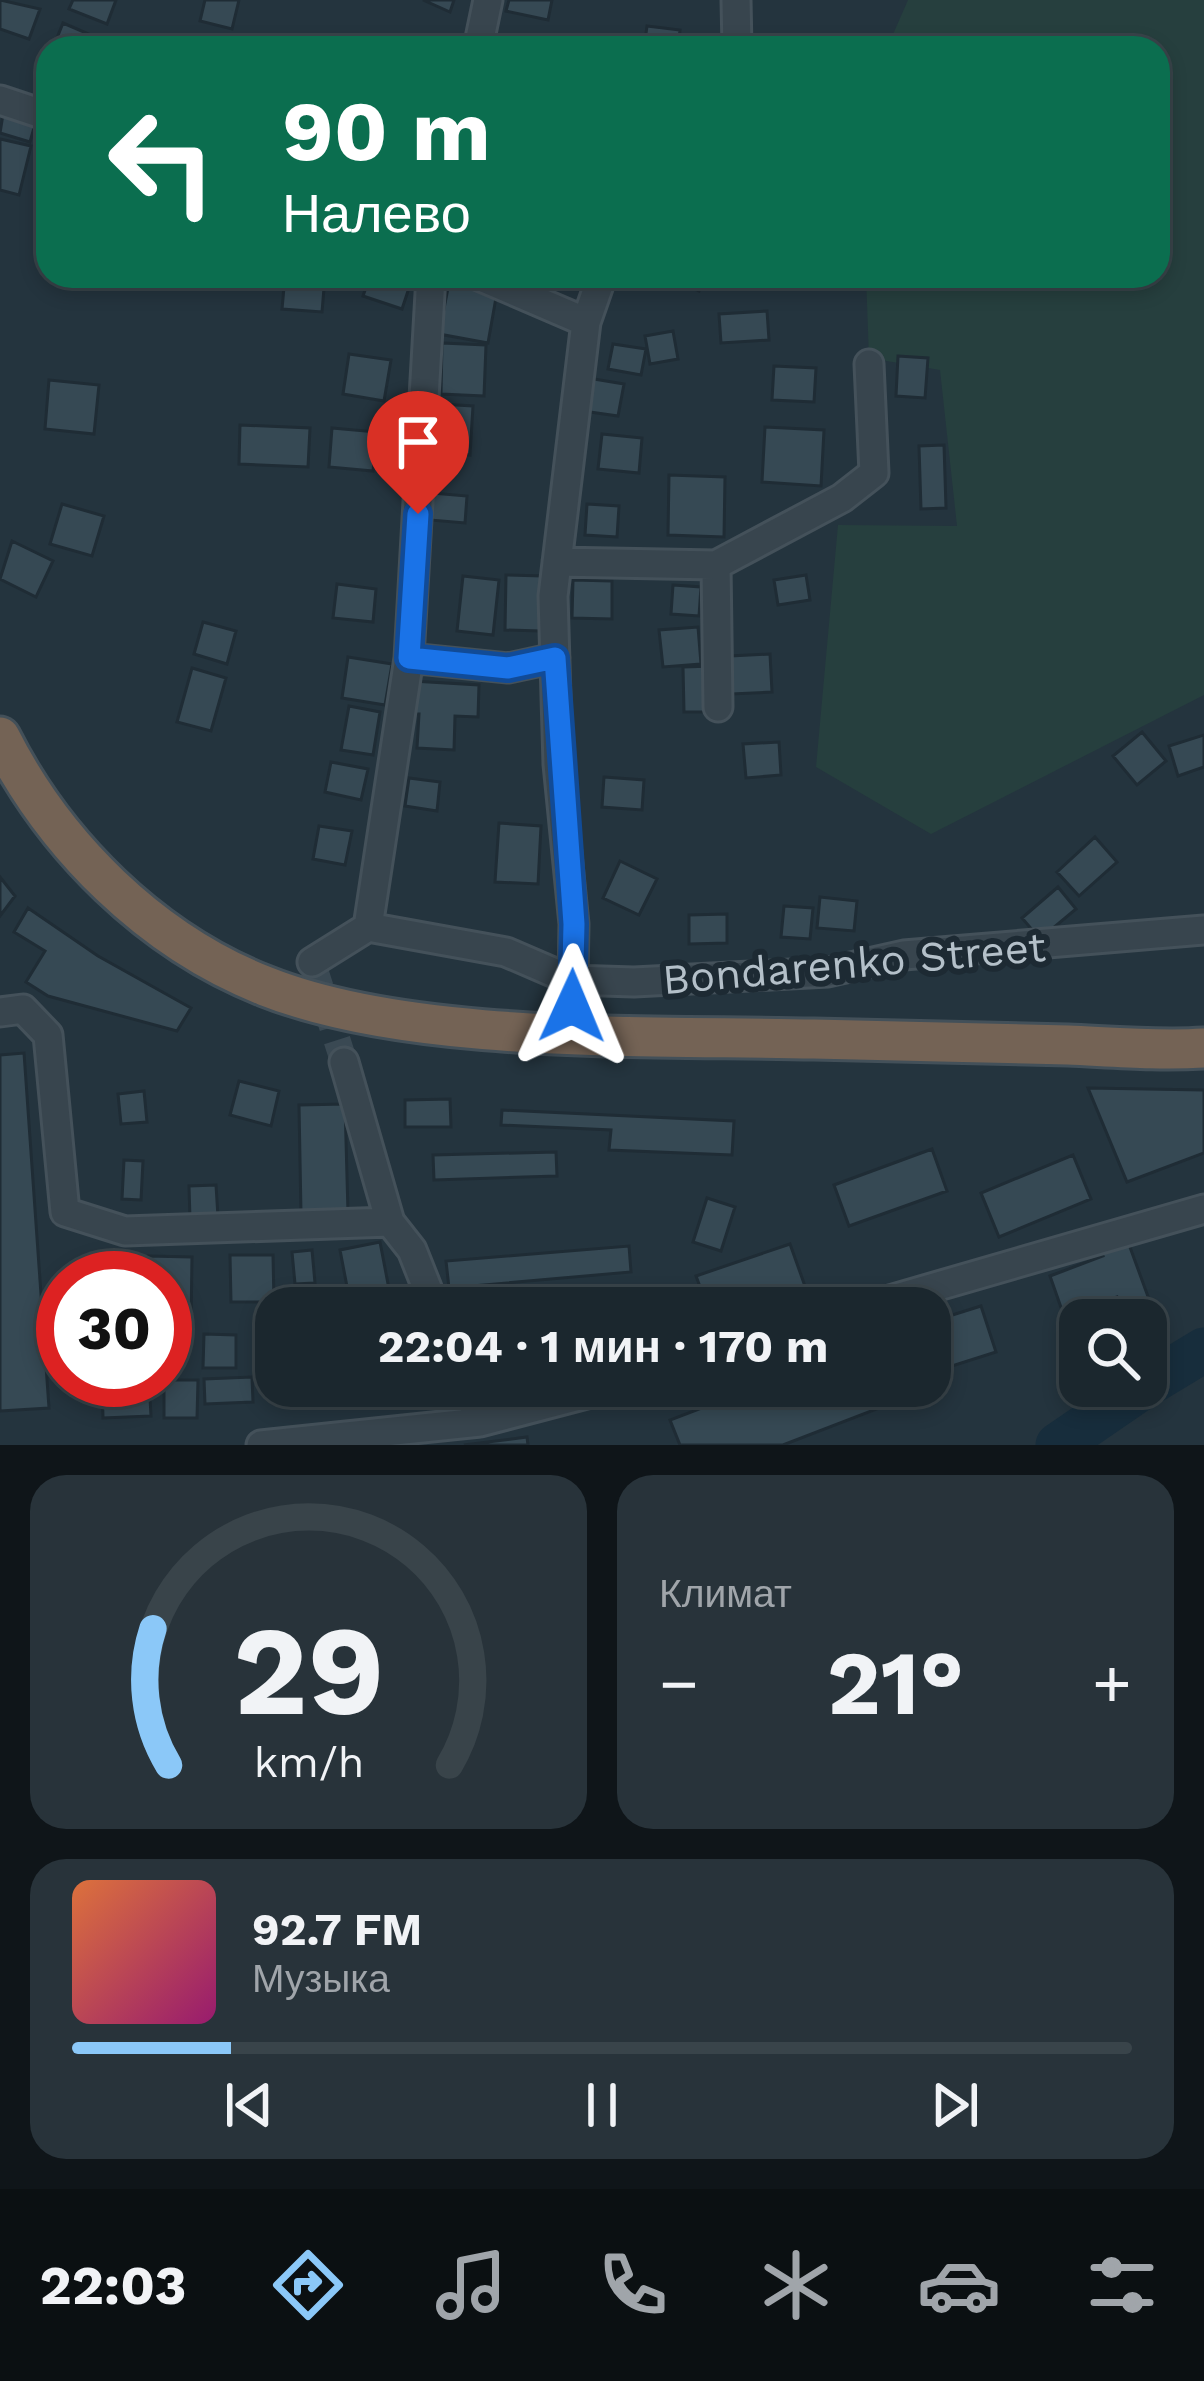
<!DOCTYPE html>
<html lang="ru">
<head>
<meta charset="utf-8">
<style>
  :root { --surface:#1b272e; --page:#28333a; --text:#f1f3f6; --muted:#a0a5aa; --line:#39444a; --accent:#8bc8f8 }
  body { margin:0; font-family:"Work Sans",sans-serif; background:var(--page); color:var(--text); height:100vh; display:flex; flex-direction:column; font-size:45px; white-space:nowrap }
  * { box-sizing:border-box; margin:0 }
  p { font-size:39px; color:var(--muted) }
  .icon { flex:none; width:66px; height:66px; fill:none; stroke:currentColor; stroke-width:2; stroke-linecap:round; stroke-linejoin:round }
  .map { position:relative; height:1445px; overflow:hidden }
  .panel { display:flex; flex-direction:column; gap:30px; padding:30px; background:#0f1519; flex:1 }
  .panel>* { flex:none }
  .hud { position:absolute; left:36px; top:36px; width:1134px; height:252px; border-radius:36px; box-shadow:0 6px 18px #0003,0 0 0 3px var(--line); background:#0b6e4f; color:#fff; overflow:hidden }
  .fabs { position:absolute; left:1059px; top:1299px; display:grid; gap:24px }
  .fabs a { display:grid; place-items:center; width:108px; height:108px; border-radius:24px; background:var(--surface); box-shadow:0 6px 18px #0003,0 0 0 3px var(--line); font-size:60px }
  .speed { position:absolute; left:36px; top:1251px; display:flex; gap:24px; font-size:60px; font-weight:700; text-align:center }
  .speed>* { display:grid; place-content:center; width:156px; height:156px; border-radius:50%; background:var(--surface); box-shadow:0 6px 18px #0003,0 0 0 3px var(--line); line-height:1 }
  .speed .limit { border:18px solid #d22; background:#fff; color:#111 }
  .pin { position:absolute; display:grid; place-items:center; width:102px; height:102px; color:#fff; margin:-123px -51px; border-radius:50% 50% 50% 0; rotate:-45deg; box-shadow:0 0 12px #0007 }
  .pin .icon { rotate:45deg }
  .me { position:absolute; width:132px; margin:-66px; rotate:1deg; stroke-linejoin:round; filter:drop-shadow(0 0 9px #0008) }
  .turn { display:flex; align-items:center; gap:42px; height:252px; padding:0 48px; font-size:54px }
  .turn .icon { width:156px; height:156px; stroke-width:2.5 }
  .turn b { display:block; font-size:84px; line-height:102px }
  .big { font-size:90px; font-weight:700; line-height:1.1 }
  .panel .widget { flex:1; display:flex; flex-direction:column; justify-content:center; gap:18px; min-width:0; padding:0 42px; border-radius:36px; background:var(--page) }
  .panel .dial { align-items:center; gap:0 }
  .dial svg { height:312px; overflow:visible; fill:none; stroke:var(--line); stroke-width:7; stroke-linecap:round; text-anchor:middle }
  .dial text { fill:var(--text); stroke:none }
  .song { display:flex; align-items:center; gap:36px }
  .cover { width:144px; height:144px; border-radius:18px; background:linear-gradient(135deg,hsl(20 70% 55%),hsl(320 70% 35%)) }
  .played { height:12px; border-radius:6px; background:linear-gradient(90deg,var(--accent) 15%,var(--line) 15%) }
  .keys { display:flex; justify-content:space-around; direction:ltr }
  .heat { display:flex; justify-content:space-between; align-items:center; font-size:66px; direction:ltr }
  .panel .tiles { flex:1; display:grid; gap:30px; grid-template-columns:1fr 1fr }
  .widget:last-child { grid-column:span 2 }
  .trip { position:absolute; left:255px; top:1287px; width:696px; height:120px; border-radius:36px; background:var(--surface); box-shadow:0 6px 18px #0003,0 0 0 3px var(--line); font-weight:700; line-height:120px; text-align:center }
  .tabs { display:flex; height:192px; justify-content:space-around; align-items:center; background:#0b1012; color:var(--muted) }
  .tabs .icon { width:84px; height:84px }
  .tabs .on { color:var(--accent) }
  .tabs b { font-size:54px; color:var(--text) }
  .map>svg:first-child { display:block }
  .green { fill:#263f3e }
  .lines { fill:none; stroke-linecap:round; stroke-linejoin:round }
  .river { stroke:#172d3c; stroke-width:45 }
  .building { fill:#364954; stroke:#1f2c35; stroke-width:3 }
  .minor-tunnel { stroke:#3a4953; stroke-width:27; stroke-dasharray:27 14; stroke-linecap:butt }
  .minor-casing { stroke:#44515a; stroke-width:33 }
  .highway-casing { stroke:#435059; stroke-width:45 }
  .minor { stroke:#38454e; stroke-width:27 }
  .highway { stroke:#746355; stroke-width:39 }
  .route-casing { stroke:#114b97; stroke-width:30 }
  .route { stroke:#1a73e8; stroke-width:21 }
  .labels { text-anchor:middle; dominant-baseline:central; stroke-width:12; stroke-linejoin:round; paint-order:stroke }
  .street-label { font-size:42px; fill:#b4c0c9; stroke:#1d2a33 }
</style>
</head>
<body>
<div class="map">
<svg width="1204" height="1445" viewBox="0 0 1204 1445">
  <rect width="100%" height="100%" fill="#24343e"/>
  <path class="green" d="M908,0H1204V695L931,834L816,767L838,525L957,526L940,370L869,358L866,276H1158V48H887Z"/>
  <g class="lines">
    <path class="river" d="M1146,1385L1204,1350
      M1058,1445L1144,1386"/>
  </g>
  <path class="building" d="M0,0L40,9L29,39L0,29Z
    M73,0H116L107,24L69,9Z
    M205,0H239L232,29L200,21Z
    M423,0H454L450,12Z
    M509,0H552L548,20L506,11Z
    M63,23L91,35L86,48H53Z
    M647,26L680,30L678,48H644Z
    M4,108L37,117L30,142L0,133Z
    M0,139L31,146L19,195L0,190Z
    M285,276H325L322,312L282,309Z
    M370,276H413L402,309L363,296Z
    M668,276H705L699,291Z
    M449,283L497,292L488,343L439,334Z
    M767,311L769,340L721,343L719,314Z
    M673,331L678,359L650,364L645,336Z
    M442,343L486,345L484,396L441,394Z
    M613,344L646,349L641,375L608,369Z
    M349,354L391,360L384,401L343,394Z
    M898,356L928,358L925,398L896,396Z
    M774,366L816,368L814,402L772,400Z
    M588,378L624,384L618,416L583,411Z
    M49,380L99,385L94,434L45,429Z
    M439,404L473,406L470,455L436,452Z
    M240,425L310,428L308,467L239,464Z
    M765,427L824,430L821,486L762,482Z
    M332,428L377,432L373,471L329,467Z
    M602,434L642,438L639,473L598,469Z
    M944,445L946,508L921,509L919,446Z
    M669,475L725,477L724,537L668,535Z
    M432,493L467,496L465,523L430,520Z
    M62,504L104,516L92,556L50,544Z
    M587,504L619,506L617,537L585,535Z
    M12,541L53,561L36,597L0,579Z
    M506,575L543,576L541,631L505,630Z
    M806,575L810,600L778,605L774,580Z
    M463,576L499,580L493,635L457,631Z
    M573,580L612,581V619L572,618Z
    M337,584L376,589L373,622L333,618Z
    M673,585L701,587L699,616L671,614Z
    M203,622L236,631L227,664L194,654Z
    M698,627L701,664L663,667L659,630Z
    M770,654L772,692L731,694L730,656Z
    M348,657L392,664L385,705L342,698Z
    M713,666L714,712H684L683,667Z
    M192,668L226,678L211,731L177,722Z
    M412,681L479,685L478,717L455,716L454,750L417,748L419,714H410Z
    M349,706L380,712L373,755L341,750Z
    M1142,732L1166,761L1137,785L1113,756Z
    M1204,735V767L1178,776L1169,746Z
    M779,742L781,775L746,778L743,744Z
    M331,762L368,769L361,800L325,792Z
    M604,777L644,780L642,810L602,807Z
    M409,778L440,782L437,811L405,806Z
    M499,823L541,826L538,884L495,882Z
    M319,826L352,831L345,865L313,859Z
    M1095,837L1117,862L1079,896L1057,872Z
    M620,861L657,879L639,915L603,898Z
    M0,877L15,896L0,916Z
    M1058,887L1076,909L1040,939L1022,918Z
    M820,897L857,901L854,931L817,928Z
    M784,906L813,908L810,939L781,937Z
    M28,908L98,956L191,1008L177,1031L48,996L26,982L45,951L14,932Z
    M727,914V943L689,944V915Z
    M24,1053L49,1408L0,1411V1055Z
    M239,1081L279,1091L271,1126L230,1115Z
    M1088,1088L1204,1090V1153L1127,1182Z
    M144,1091L147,1122L121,1124L118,1094Z
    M450,1099L451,1127H405V1100Z
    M345,1104L348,1213L301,1214L299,1105Z
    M502,1110L734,1121L732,1155L609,1150L611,1130L501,1125Z
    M932,1149L947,1191L849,1226L834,1185Z
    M556,1152L557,1176L434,1180L433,1155Z
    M1073,1155L1091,1199L999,1237L981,1193Z
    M124,1160L143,1161L141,1200L122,1199Z
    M216,1185L218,1217L190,1219L189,1186Z
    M707,1198L735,1207L721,1251L693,1242Z
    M1127,1239L1150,1302L1123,1312L1117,1297L1064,1316L1050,1276L1103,1256L1100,1249Z
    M380,1242L389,1289L349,1297L340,1250Z
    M790,1244L806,1289L750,1308H708L696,1276Z
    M629,1246L631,1272L449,1288L446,1261Z
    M312,1250L315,1283L295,1284L292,1252Z
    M230,1255H273L274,1302H231Z
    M148,1256L192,1257L191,1325H165V1278H148Z
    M320,1290L321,1308H294L292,1292Z
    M499,1291L501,1308H455L453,1295Z
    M981,1306L996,1352L930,1373V1322Z
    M204,1334L236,1335V1368H203Z
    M252,1377L253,1402L205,1404L204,1379Z
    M102,1380H149L151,1416L103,1418Z
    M164,1380H198L197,1418H164Z
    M300,1386H366V1389L300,1391Z
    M759,1386H879L887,1405L783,1445H680L670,1420Z
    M527,1437L528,1445H464Z"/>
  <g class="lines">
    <path class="minor-tunnel" d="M312,962L344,1062"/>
    <g class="minor-casing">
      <path id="minor" d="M736,0L737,48
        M478,48L488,0
        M0,100L48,116
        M479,276L586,322
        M557,562L716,565
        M409,658L508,668L555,658
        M718,707L716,565L842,498L874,473L869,364
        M368,927L506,952L571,980L634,982L828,972L904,955L1204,930
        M368,927L409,658L431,276
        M312,962L368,927
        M0,1012L23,1009L48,1035L65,1212L125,1231L390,1222
        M572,1033L574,924L558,764L553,596L586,322L602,276
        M344,1062L390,1222L412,1250L435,1308
        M862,1308L1204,1209
        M466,1386L480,1422
        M261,1445L480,1422L617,1386"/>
    </g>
    <g class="highway-casing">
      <path id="highway" d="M0,737C55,846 151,941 265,986C413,1045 653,1035 814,1039C899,1041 983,1043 1068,1045C1113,1047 1159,1051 1204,1048"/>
    </g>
    <use href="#minor" class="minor"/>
    <use href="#highway" class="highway"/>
  </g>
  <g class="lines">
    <g class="route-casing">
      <path id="route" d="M418,514L409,658L508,668L555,658L574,924L572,1006"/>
    </g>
    <use href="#route" class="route"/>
  </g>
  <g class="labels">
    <g class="street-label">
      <text transform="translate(854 963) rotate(-5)">Bondarenko Street</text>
    </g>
  </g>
</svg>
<div class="fabs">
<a><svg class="icon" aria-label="search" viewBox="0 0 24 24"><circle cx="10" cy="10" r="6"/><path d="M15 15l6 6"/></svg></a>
</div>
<div class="speed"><div class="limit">30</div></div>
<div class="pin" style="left:418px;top:514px;background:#d93025"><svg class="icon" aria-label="arrive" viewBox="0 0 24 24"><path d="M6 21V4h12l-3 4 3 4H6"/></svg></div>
<svg class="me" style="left:572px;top:1006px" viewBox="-20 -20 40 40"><path d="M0-17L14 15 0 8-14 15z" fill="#1a73e8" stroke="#fff" stroke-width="4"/></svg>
<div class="trip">22:04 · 1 мин · 170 m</div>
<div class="hud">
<div class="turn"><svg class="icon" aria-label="left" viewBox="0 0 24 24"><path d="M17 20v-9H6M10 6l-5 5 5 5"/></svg><div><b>90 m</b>Налево</div></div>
</div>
</div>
<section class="panel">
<div class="tiles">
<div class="widget dial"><svg viewBox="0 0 100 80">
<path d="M14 69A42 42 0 1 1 86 69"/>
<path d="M14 69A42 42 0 0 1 10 34" stroke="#8bc8f8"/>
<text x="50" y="56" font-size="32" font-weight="700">29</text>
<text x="50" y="72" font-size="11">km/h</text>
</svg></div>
<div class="widget"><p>Климат</p>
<div class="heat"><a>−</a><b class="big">21°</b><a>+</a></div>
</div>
<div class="widget">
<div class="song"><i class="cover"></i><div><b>92.7 FM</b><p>Музыка</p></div></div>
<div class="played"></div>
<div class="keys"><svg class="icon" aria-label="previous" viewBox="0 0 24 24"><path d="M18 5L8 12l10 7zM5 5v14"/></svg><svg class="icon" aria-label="pause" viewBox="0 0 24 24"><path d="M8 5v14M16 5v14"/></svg><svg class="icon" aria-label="next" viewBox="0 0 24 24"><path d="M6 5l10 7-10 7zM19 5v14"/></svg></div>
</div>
</div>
</section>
<nav class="tabs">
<b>22:03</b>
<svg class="icon on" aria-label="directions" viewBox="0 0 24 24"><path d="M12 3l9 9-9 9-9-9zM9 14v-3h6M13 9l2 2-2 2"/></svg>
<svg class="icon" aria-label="music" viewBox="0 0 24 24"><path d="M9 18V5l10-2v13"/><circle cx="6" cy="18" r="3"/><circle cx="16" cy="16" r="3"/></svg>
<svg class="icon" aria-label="phone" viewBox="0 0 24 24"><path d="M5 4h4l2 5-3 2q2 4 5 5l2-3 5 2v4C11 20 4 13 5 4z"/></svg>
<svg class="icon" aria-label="climate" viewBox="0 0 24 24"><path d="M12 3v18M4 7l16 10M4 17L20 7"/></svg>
<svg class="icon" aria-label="car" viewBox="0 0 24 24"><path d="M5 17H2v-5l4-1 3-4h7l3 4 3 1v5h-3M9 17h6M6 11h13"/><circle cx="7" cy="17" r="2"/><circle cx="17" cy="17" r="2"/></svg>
<svg class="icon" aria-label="filters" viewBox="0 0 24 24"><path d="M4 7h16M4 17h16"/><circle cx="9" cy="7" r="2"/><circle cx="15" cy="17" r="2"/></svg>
</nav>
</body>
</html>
